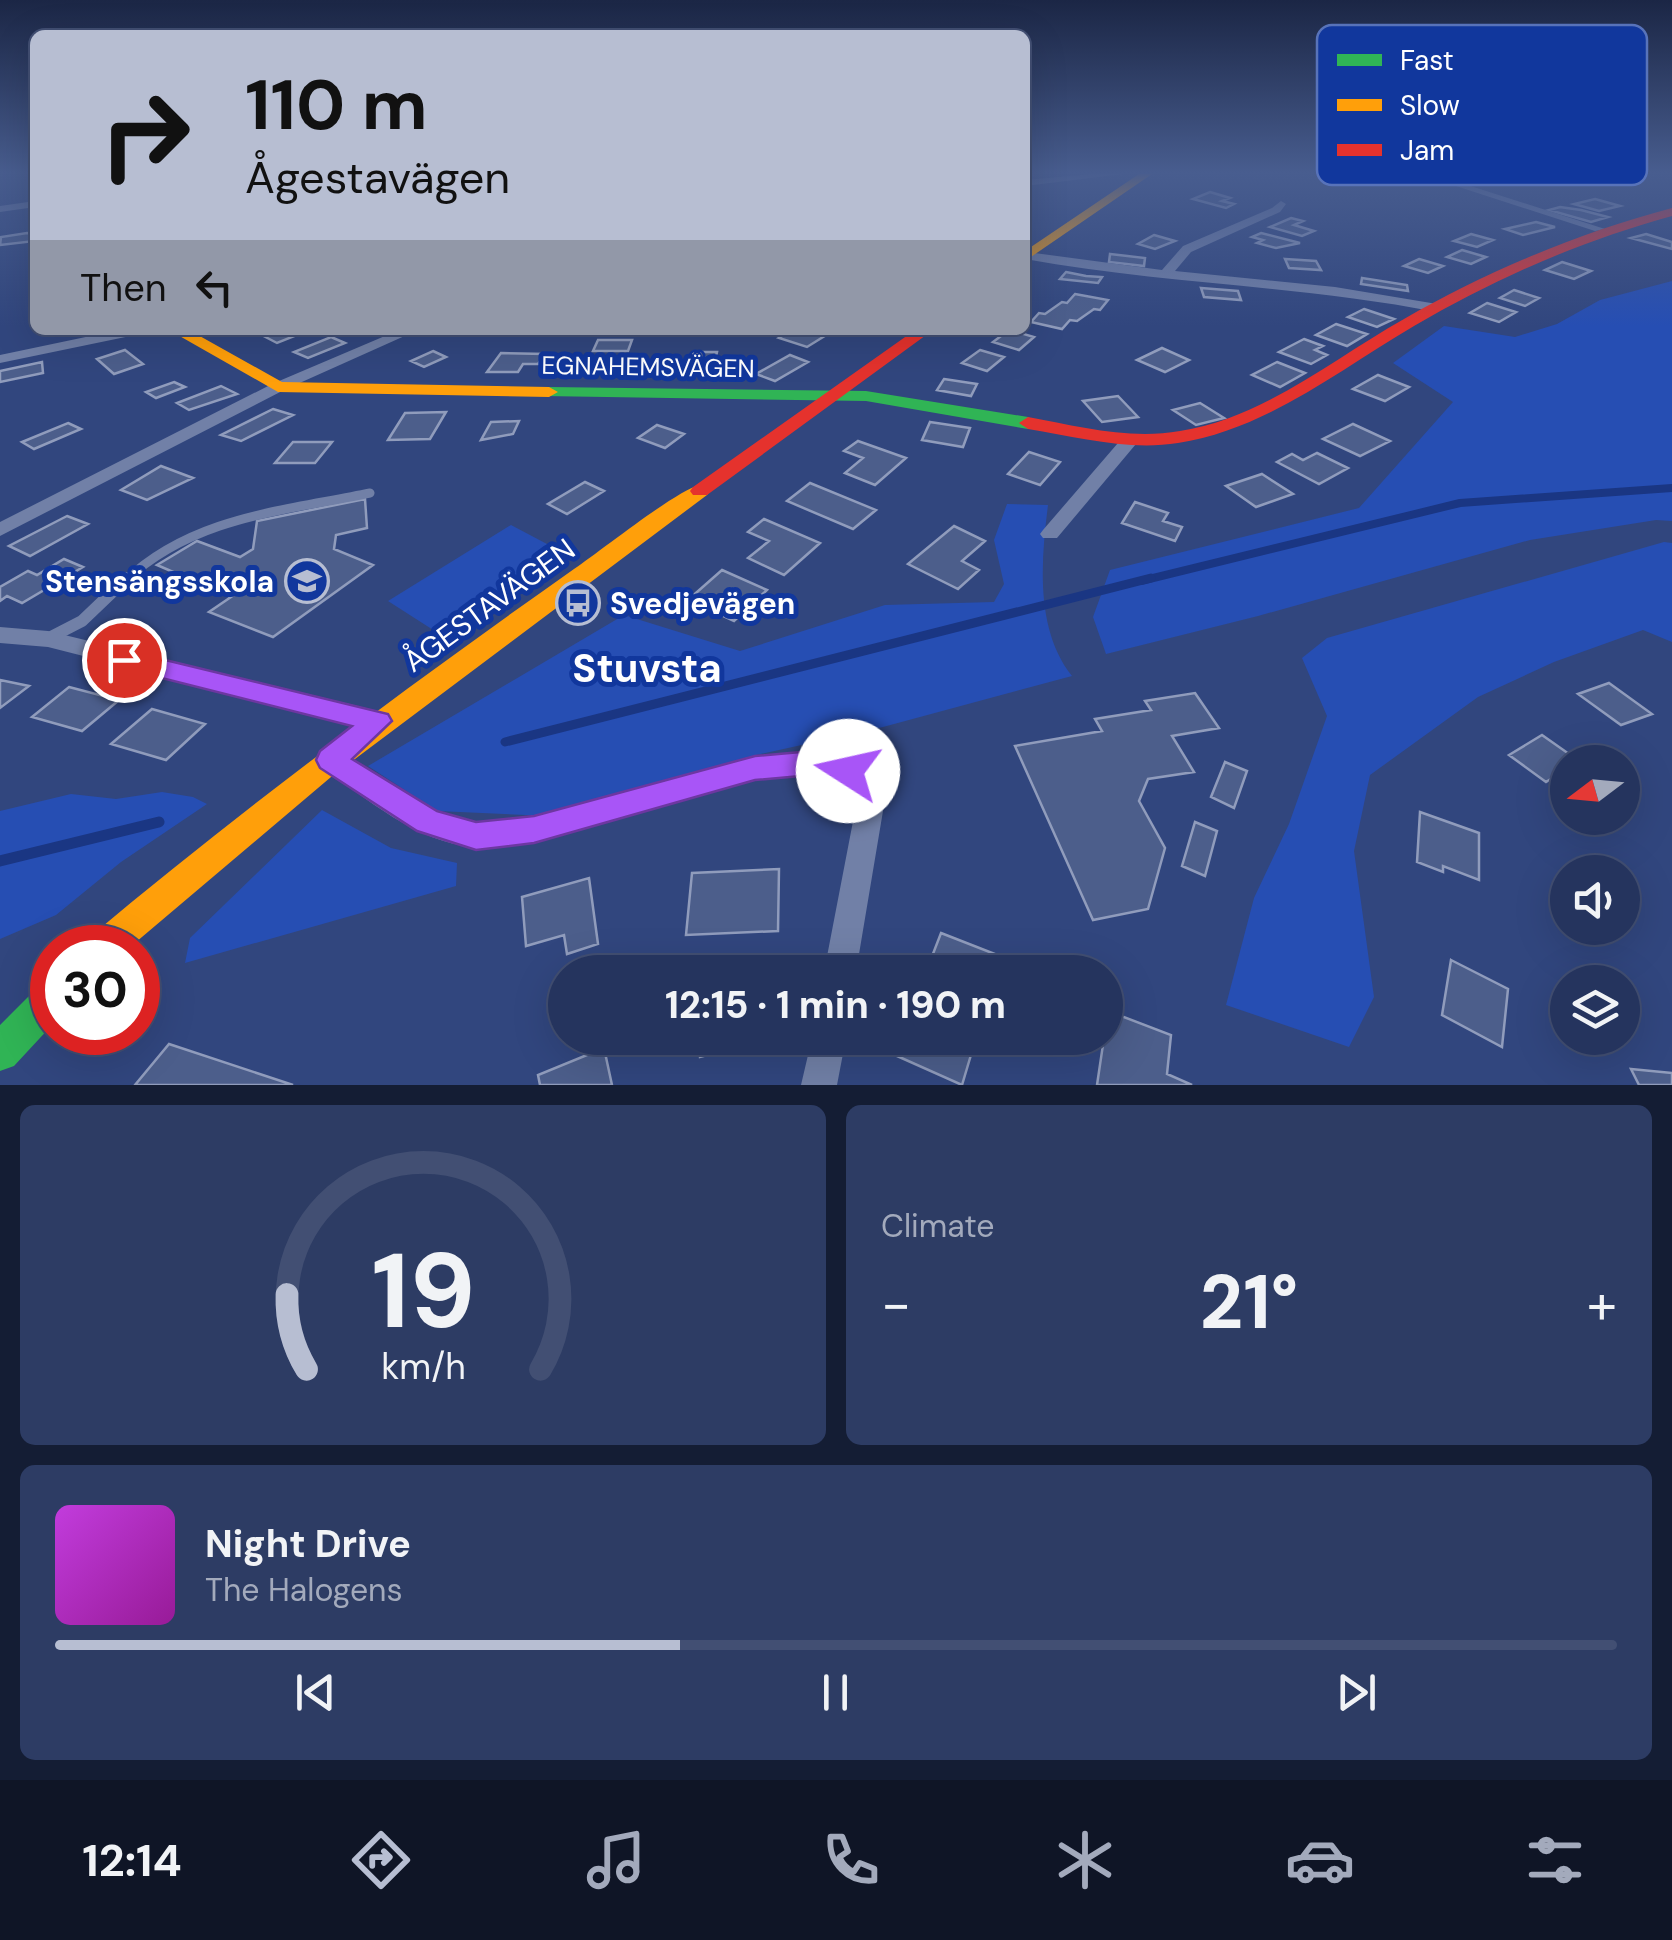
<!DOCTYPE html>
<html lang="en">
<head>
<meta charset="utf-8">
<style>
  :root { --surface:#25345e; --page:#2d3c64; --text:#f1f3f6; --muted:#a3aabc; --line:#424f73; --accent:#b7bed2 }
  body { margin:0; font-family:"DM Sans",sans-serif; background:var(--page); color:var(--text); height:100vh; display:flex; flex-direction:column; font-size:38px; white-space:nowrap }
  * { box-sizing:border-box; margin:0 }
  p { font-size:32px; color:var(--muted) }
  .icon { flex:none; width:55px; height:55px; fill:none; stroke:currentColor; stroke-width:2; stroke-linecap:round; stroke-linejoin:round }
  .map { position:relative; height:1085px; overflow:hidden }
  .details { display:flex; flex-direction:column; gap:20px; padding:20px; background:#141d34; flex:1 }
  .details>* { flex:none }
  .top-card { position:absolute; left:30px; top:30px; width:1000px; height:305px; border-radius:15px; box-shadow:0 10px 40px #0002,0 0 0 2px var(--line); background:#b7bed2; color:#111; overflow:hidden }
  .needle { width:65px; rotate:254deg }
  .controls { position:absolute; left:1550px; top:745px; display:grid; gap:20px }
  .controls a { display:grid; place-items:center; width:90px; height:90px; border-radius:50%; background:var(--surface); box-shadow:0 10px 40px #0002,0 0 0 2px var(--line); font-size:50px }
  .speed { position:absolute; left:30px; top:925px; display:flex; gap:20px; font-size:50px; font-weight:700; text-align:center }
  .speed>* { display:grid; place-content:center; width:130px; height:130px; border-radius:50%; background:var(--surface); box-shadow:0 10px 40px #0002,0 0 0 2px var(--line); line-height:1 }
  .speed .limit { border:15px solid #d22; background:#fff; color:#111 }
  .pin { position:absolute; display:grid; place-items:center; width:85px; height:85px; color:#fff; margin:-42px; border:5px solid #fff; border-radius:50%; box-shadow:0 2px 10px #0007 }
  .me { position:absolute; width:110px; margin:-55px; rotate:280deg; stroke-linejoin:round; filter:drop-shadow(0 0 8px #0008) }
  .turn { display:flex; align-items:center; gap:35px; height:210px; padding:0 50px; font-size:45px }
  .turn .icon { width:130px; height:130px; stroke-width:2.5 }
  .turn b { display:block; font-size:70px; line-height:85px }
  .then { display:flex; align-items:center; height:95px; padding:0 50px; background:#0003; gap:20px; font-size:38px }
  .big { font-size:75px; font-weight:800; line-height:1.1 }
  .details .tile { flex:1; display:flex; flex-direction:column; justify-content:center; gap:15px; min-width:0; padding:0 35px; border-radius:15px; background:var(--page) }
  .details .dial { align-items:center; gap:0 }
  .dial svg { height:260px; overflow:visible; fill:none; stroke:var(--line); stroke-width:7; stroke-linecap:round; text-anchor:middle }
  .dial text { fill:var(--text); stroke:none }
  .song { display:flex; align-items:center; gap:30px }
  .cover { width:120px; height:120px; border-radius:15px; background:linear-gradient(135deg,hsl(290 70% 55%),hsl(300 70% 35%)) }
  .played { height:10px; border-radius:5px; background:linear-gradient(90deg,var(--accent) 40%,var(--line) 40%) }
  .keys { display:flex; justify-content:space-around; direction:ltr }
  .heat { display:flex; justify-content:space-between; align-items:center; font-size:55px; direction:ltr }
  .details .tiles { flex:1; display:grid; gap:20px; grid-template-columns:1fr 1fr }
  .tile:last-child { grid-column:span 2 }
  .trip { position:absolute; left:548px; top:955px; width:575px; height:100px; border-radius:50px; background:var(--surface); box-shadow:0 10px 40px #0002,0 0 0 2px var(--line); font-weight:800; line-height:100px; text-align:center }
  .dock { display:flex; height:160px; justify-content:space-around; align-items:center; background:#0f1526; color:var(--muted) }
  .dock .icon { width:70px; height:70px }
  .dock .selected { color:var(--accent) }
  .dock b { font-size:45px; color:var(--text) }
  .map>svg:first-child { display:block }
  .green { fill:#264eb3 }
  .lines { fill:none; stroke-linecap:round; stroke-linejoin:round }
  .stream-far2 { stroke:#1a3683; stroke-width:8 }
  .stream-far1 { stroke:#1a3683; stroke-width:9 }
  .stream { stroke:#1a3683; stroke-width:11 }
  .building { fill:#4c5e8b; stroke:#909cbc; stroke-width:2.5 }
  .lane-far1 { stroke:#7180a7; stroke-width:9 }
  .lane { stroke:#7180a7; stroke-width:12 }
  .street { fill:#7180a7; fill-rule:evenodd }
  .fast { fill:#30b455; fill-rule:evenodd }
  .slow { fill:#ff9f0a; fill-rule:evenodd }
  .jam { fill:#e5322d; fill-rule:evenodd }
  .route { fill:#a855f7; stroke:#6d37a1; stroke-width:2.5 }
  .labels { text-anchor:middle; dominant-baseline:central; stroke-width:10; stroke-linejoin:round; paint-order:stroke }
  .far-street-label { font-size:25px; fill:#fff; stroke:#11379d }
  .poi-label { font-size:30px; font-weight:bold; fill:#fff; stroke:#11379d; text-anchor:end }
  .street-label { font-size:30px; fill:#fff; stroke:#11379d }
  .district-label { font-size:40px; font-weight:bold; fill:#fff; stroke:#11379d }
  .key { fill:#11379d; stroke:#5873ba; stroke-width:2.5 }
  .key-label { font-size:28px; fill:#fff }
</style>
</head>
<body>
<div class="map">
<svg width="1672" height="1085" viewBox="0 0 1672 1085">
  <rect width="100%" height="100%" fill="#31467e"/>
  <path class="green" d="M1672,281V521L1656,520L1530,540L1258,616L1106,654L1093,617L1110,570L1359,508L1453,402L1393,363L1444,326L1515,337L1557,324L1600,300Z
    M1007,504L1048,505C1041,561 1035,629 1072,676L883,727L756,755L550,816L437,811L368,766L624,615L740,651L885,605L994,602L1004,584L994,540Z
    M511,525L564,553L441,635L388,601Z
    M1664,542L1672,543V642L1643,630L1554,662L1478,697L1370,775L1354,851L1374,997L1349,1047L1226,1005L1254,898L1289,824L1327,716L1302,658L1327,638Z
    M162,792L193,797L207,804L121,862L56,915L0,939V811L71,794L116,799Z
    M322,810L391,848L457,863L456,886L185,963L190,938Z"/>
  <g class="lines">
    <path class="stream-far2" d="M1141,581L1460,503L1672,488"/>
    <path class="stream-far1" d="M505,742L1151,578"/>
    <path class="stream" d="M0,861L159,822"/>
  </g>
  <path class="building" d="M1210,192L1230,198L1222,201L1234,204L1226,208L1193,199Z
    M1595,199L1620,206L1599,211L1574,204Z
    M1560,207L1581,210L1608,217L1591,222L1549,210Z
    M1291,218L1303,221L1294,225L1314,231L1302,236L1270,227Z
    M1536,222L1555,227L1523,235L1505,229Z
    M27,233L35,234V241L0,245L1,237Z
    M1261,233L1300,243L1276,248L1257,243L1263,240L1252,237Z
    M1471,234L1493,240L1477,247L1454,241Z
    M1646,234L1672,242V249L1631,238Z
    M1154,235L1175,241L1155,249L1138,244Z
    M1462,250L1486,257L1471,264L1447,257Z
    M1110,254L1145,258L1144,266L1109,262Z
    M1285,259L1316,261L1321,270L1289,268Z
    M1419,259L1443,266L1428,273L1404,266Z
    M1562,262L1591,271L1574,279L1545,270Z
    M1066,272L1086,276L1102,277L1098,283L1060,279Z
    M1362,278L1407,285L1408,291L1361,284Z
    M1201,288L1238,291L1241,300L1204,297Z
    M1514,290L1539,298L1525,306L1500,298Z
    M1075,294L1108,300L1100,310L1094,309L1077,321L1070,320L1062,329L1031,322L1039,313L1045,314L1062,302L1067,303Z
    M1487,303L1516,312L1499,322L1470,313Z
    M1364,309L1394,319L1377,327L1348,317Z
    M1336,324L1367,334L1347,346L1316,335Z
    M268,330H295L290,332L297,335L277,343L258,333Z
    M793,330H825L831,332L807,347L779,338Z
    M1009,330H1010L1034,337L1019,350L993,342Z
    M331,337L345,343L308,358L294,352Z
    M1304,339L1323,346L1315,350L1327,355L1311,364L1279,352Z
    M598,340H632L628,351H593Z
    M1162,348L1189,360L1165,372L1137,360Z
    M125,350L143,364L114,374L97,359Z
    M980,350L1004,357L987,371L962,363Z
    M433,351L446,357L424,367L411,361Z
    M693,352H717L714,366L690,367Z
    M501,353L545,354L538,364H523L518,372H487Z
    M790,355L808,362L775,381L756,374Z
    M42,362L43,373L0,382V371Z
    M1277,362L1305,373L1280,387L1252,375Z
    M1378,375L1409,387L1385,401L1353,389Z
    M944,379L977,384L971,396L937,390Z
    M174,382L185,387L156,398L146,392Z
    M221,386L237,394L189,410L177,403Z
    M1118,396L1138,417L1102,422L1083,401Z
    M1200,403L1224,418L1196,425L1173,410Z
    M273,409L293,415L241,441L221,435Z
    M446,412L430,439L388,440L405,413Z
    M519,421L513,434L481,440L491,422Z
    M930,422L970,428L963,447L922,440Z
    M68,423L81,429L34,449L22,442Z
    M1353,424L1390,441L1360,456L1323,439Z
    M657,425L684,434L665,448L638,438Z
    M858,441L906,458L875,485L845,473L863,458L844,451Z
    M293,442H332L315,463H275Z
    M1029,452L1060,462L1040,485L1008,474Z
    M1317,453L1348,468L1319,484L1277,462L1292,454L1303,460Z
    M161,466L193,478L147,500L121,490Z
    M1262,474L1293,494L1256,507L1226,486Z
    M585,482L604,491L567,514L548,504Z
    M810,483L876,510L853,529L787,501Z
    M365,499L367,528L336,535L334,549L373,565L273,637L209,612L231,597L157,565L197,541L240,557L253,549L257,521Z
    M1135,502L1168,513L1163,521L1182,527L1175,541L1122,523Z
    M67,516L88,524L30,556L9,546Z
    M764,519L820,543L784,575L748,558L769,541L748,532Z
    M954,526L985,541L962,561L979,570L958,589L908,564Z
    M64,559L83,567L22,603L7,596L0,601V587L28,571L37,575Z
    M722,570L767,590L734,621L688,600Z
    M0,680L29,686L0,708Z
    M1609,683L1652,714L1621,725L1578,694Z
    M69,687L119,700L82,731L32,717Z
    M1195,693L1219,728L1172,736L1194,772L1148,779L1139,801L1165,848L1148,909L1093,920L1015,746L1102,731L1095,719L1151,710L1145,701Z
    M152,709L205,724L166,760L111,744Z
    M1542,735L1579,761L1568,762V768L1546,782L1509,755Z
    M1225,762L1247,771L1234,808L1211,797Z
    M1420,812L1479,833V880L1443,866V872L1417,862Z
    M1195,822L1217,831L1205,876L1182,866Z
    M779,869L778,931L686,935L692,873Z
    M589,878L598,944L567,954L564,935L526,946L522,897Z
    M941,933L1000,956L995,972H926Z
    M1451,960L1508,989L1502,1047L1442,1015Z
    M1108,1011L1171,1035L1167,1074L1192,1085H1097Z
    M698,1038H764V1041L700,1057Z
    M903,1038H976L962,1085L897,1056Z
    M169,1044L293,1085H135Z
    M604,1048L612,1085H540L538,1075Z
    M1631,1069L1672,1073V1085H1639Z"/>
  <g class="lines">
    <path class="lane-far1" d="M125,581C192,517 283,511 370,493"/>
    <path class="lane" d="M49,638L82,621L127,578"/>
    <path class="street" d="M1092,174H1123L1025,186V180Z
      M1419,174H1433L1605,229L1595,231Z
      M35,201V207L0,212V206Z
      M1281,201L1286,204L1280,212L1191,252L1175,271L1335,287L1437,304L1444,308L1437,312C1299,285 1162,284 1025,259L1027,252L1162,270L1183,246L1272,208Z
      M119,330H147L140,334L0,363V355Z
      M399,330H418L284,390L0,536V522L272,384Z
      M1130,435L1136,436L1139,440L1136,444L1057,538H1043L1040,534L1043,530L1124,436Z
      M0,627L48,631L378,711L387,714L390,721L387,728L378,731L48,647L0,643Z
      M330,750L429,810L458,820L478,823L516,819L564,809L728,764L778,754L820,752L858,764L870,777L883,811L856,972H824L855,811C853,798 851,785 838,779C814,768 781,774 756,780C698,791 643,809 587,826C551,836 512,849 475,847C416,843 367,798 321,767L317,760L321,753Z
      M812,1038H846L837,1085H801Z"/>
    <path class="fast" d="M549,387L866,391L1028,417L1037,423L1028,429L866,401L543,396V388Z
      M52,981V1025L14,1066L0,1071V1025L39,986Z"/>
    <path class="slow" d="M1139,174H1152L1025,261V251Z
      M169,330H189L282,382L549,387L558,392L549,397L278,392Z
      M700,485L710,491L707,495L331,777L129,948H86L91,936C246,806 408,686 574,569C601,551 675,491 700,485Z"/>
    <path class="jam" d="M1672,208V216C1581,241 1496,278 1414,326C1339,370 1267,429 1178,443C1128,451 1077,437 1028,429L1019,423L1028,417C1077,426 1129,440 1180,431C1263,418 1333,359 1404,319C1488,271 1578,233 1672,208Z
      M915,330H933L707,495H693L690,491L693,487Z"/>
  </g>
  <linearGradient id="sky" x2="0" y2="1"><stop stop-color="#1b2645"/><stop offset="0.53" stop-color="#485d8f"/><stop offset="1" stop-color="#485d8f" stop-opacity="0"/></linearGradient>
  <rect width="1672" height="326" fill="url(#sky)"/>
  <path class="route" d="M124,650L388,714L392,721L352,759L437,811L476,822L534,816L755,756L823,750L859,762L863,771L859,780L848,783L823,774L755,780L534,843L476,850L417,831L320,768L316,760L320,751L352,726L114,666L111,660L114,653Z"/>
  <defs>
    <g id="school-ring" transform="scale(2.25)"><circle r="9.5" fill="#11379d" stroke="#b7bed2" stroke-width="1.5"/><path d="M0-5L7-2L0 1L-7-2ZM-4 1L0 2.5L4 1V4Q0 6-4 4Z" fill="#b7bed2"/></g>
    <g id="bus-ring" transform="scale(2.25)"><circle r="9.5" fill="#11379d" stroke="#b7bed2" stroke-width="1.5"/><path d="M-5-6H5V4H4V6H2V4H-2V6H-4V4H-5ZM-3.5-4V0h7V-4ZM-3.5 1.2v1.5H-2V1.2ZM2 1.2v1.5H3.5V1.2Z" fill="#b7bed2"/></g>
  </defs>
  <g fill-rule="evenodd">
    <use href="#school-ring" x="307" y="581"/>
    <use href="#bus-ring" x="578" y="603"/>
  </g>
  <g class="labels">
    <g class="far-street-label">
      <text transform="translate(648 367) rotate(1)">EGNAHEMSVÄGEN</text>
    </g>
    <g class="poi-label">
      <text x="274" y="581">Stensängsskola</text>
      <text x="610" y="603" text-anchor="start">Svedjevägen</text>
    </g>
    <g class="street-label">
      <text transform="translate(489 605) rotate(-36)">ÅGESTAVÄGEN</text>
    </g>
    <g class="district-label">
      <text x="647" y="668">Stuvsta</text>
    </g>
  </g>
  <rect x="1317" y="25" width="330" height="160" rx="15" class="key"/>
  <rect x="1337" y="54" width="45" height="12" fill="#30b455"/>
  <rect x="1337" y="99" width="45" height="12" fill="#ff9f0a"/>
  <rect x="1337" y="144" width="45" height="12" fill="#e5322d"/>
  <g class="key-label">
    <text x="1400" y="70">Fast</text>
    <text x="1400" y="115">Slow</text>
    <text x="1400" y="160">Jam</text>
  </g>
</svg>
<div class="controls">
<a><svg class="needle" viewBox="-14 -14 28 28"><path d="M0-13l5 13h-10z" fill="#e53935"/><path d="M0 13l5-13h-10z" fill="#a3aabc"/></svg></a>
<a><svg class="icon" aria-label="sound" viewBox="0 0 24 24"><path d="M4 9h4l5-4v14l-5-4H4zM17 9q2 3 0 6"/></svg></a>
<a><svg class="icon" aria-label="layers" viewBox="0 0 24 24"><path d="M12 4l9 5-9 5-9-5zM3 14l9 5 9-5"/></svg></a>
</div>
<div class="speed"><div class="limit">30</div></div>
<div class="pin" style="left:124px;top:660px;background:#d93025"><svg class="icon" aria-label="arrive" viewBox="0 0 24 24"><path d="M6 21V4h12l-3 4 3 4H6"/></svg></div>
<svg class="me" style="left:848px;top:771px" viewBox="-20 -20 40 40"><circle r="19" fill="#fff"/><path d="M0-13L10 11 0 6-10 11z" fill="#a855f7"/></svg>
<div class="trip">12:15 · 1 min · 190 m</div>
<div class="top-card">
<div class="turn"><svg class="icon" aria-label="right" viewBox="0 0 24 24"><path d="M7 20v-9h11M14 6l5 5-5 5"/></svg><div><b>110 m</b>Ågestavägen</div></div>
<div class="then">Then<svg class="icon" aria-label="left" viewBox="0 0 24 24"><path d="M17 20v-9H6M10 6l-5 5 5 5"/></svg></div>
</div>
</div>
<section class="details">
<div class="tiles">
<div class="tile dial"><svg viewBox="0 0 100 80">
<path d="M14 69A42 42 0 1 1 86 69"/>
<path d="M14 69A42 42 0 0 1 8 46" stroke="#b7bed2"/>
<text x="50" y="56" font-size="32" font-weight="700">19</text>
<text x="50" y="72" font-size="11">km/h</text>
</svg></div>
<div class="tile"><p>Climate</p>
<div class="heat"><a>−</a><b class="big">21°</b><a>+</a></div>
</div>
<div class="tile">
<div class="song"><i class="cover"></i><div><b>Night Drive</b><p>The Halogens</p></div></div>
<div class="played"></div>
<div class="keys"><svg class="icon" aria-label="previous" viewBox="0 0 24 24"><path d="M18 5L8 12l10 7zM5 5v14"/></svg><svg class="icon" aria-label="pause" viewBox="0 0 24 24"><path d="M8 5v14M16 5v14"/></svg><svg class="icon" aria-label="next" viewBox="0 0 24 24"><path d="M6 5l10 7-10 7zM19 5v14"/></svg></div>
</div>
</div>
</section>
<nav class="dock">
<b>12:14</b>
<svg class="icon selected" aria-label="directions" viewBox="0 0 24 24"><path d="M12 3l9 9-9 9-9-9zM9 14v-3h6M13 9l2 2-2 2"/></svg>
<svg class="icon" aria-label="music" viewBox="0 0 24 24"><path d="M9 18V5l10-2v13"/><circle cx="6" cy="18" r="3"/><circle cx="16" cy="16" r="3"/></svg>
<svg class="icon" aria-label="phone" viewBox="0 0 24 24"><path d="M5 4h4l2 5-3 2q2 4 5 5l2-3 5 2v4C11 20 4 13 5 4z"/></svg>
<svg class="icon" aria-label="climate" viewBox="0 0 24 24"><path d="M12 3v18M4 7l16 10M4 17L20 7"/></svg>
<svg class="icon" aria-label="car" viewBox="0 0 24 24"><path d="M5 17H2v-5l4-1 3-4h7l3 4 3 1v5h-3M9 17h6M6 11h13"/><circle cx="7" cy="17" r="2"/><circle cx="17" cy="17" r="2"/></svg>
<svg class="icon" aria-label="filters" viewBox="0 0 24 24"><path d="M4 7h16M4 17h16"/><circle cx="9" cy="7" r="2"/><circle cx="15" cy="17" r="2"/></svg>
</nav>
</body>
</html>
